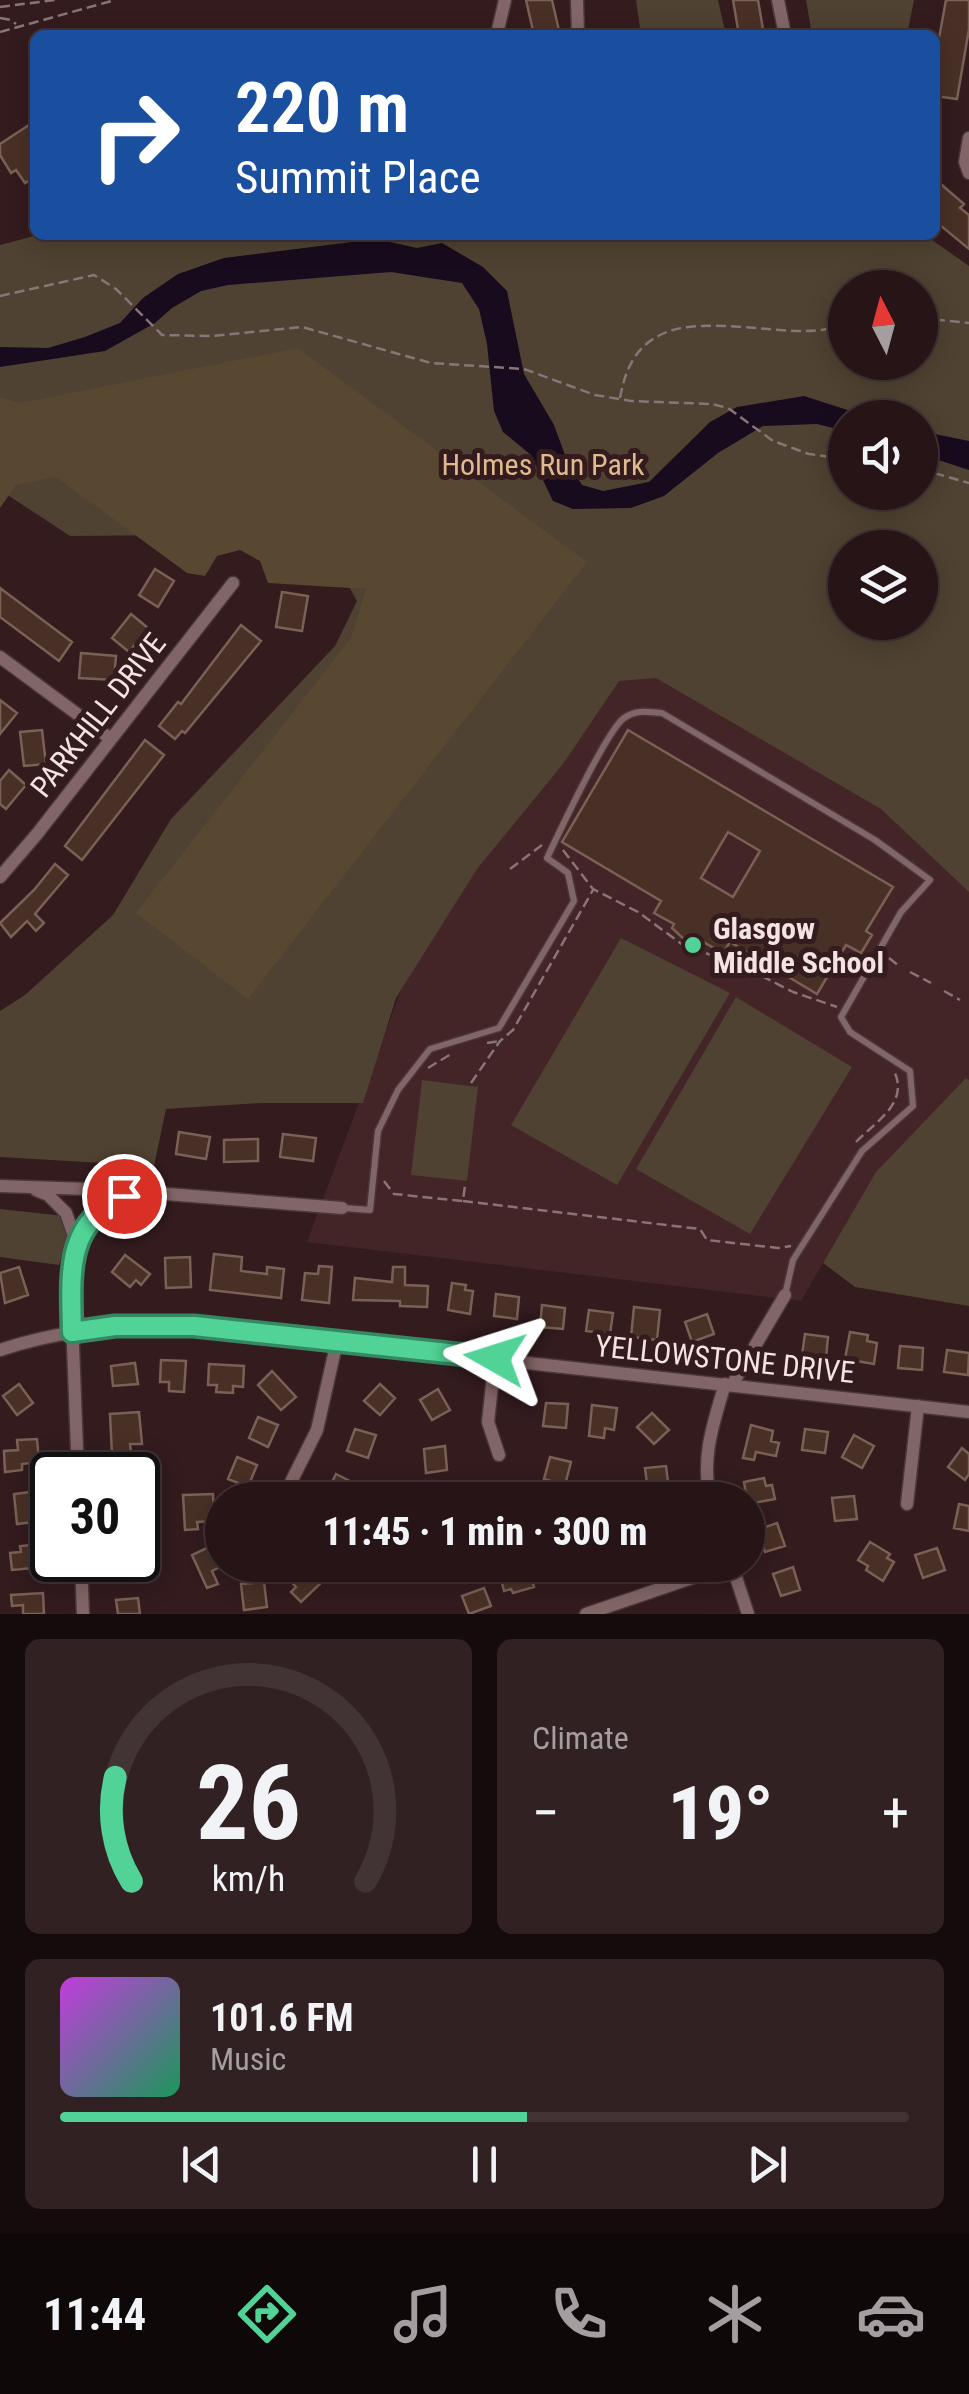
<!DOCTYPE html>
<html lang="en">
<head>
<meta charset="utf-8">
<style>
  :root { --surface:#261416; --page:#322123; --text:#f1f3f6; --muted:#a49ea1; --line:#423335; --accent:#51d397 }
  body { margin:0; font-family:"Roboto Condensed",sans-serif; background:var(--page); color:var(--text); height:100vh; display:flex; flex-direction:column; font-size:38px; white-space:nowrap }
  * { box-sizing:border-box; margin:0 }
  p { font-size:32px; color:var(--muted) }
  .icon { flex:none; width:55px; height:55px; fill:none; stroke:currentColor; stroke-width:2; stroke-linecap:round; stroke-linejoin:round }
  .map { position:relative; height:1614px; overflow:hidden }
  .sheet { display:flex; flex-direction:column; gap:25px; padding:25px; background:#150b0c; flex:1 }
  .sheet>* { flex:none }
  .guide { position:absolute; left:30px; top:30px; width:910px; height:210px; border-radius:15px; box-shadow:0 5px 25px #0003,0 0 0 2px var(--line); background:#1a4fa0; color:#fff; overflow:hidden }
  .needle { width:65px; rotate:354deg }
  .controls { position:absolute; left:828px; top:270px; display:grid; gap:20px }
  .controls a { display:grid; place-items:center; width:110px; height:110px; border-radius:50%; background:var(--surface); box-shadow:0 5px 25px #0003,0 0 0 2px var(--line); font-size:50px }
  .speed { position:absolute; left:30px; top:1452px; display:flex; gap:20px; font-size:50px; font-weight:700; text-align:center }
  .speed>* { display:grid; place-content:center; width:130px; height:130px; border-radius:50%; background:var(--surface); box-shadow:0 5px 25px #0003,0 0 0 2px var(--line); line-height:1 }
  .speed .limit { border:5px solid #111; border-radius:15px; background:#fff; color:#111 }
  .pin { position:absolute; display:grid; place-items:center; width:85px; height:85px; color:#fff; margin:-42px; border:5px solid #fff; border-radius:50%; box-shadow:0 2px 10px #0007 }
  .me { position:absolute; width:110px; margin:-55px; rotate:276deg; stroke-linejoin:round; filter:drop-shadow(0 0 8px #0008) }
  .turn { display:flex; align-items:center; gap:35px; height:210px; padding:0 40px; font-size:45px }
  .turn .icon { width:130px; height:130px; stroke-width:2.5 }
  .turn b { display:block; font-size:70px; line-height:85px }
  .big { font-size:75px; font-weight:800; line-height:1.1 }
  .sheet .tile { flex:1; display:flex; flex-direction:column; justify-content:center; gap:15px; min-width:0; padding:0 35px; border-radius:15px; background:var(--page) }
  .sheet .dial { align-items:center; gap:0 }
  .dial svg { height:260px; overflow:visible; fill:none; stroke:var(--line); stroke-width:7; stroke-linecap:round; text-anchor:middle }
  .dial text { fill:var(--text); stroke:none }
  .song { display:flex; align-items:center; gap:30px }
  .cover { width:120px; height:120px; border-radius:15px; background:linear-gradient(135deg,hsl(290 70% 55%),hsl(150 70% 35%)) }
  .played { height:10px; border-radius:5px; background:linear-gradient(90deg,var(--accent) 55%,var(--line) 55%) }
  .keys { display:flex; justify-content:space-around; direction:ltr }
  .heat { display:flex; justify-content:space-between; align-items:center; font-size:55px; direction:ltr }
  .sheet .tiles { flex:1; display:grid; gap:25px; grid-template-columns:1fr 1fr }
  .tile:last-child { grid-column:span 2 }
  .trip { position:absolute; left:205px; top:1482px; width:560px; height:100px; border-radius:50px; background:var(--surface); box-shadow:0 5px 25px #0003,0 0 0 2px var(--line); font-weight:800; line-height:100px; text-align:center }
  .menu { display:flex; height:160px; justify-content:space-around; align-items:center; background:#0f0809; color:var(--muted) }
  .menu .icon { width:70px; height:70px }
  .menu .on { color:var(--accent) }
  .menu b { font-size:45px; color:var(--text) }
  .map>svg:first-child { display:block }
  .built { fill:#432427 }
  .green { fill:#4f4232; fill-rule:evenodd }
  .forest { fill:#584731 }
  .water { fill:#180b1d }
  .building { fill:#493026; stroke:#7a6055; stroke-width:2.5; fill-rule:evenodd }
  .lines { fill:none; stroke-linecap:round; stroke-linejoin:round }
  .service-casing { stroke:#4a3738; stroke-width:9 }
  .minor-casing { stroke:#4a3738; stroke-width:15 }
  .path { stroke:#897576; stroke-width:2.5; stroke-dasharray:10 5; stroke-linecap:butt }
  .service { stroke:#826567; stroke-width:6 }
  .minor { stroke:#826567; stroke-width:12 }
  .route-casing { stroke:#358962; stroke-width:25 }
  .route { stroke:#51d397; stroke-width:18 }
  .poi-dot { fill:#51d397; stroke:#331b1e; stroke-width:4 }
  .labels { text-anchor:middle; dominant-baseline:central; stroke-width:10; stroke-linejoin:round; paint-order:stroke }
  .park-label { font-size:30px; fill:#deba8e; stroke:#331b1e }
  .street-label { font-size:30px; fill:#f4e3e3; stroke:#331b1e }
  .poi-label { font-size:30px; font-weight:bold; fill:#f4e3e3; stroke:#331b1e; text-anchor:start }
</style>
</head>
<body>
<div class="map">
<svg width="969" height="1614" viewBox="0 0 969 1614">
  <rect width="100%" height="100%" fill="#331b1e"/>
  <path class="built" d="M591,611L969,792V1086L871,1182L801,1301L307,1242L470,805Z"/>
  <path class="green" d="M636,0H718L726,35H641Z
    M806,0H914L907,35H812Z
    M38,235H925L969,266V892L881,809L656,678L619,681L563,764L477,869L396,998L363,1103H260L166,1109L154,1166L0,1157V1011L25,995L113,915L171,819L335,646L357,601L341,572L178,535L70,536L0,490V245ZM845,288H920V362H845ZM845,418H920V492H845ZM845,548H920V622H845Z
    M621,938L730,993L617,1185L511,1125Z
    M736,997L852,1067L750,1234L636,1169Z
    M966,1078L969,1080V1306L855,1287L823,1263L876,1172Z
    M422,1080L478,1087L467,1181L411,1175Z
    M0,1209L74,1217L59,1265L0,1257Z"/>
  <path class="forest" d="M298,348L587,562L248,999L136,913L351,638L366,589L268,583L260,561L240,550L217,556L205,576L187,573L56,477L16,485L0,508V397L21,403Z"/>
  <path class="water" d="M376,239L417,248L442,243L483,267L507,291L524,374L554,425L568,463L582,485L603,491L649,482L710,422L737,407L804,396L869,417L845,418V431L817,424L763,426L718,453L664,496L631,508L573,509L553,501L531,455L503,432L494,411L487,344L479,309L462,283L391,272L228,285L201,291L172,308L155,323L105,351L0,367V347L48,348L85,337L120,323L143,298L178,274L224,258Z
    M920,431L969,441V470L920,454Z"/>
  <path class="building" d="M526,0H552L560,35H534Z
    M733,0H758L764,35H739Z
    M946,0H969V29L957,99L935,96V60Z
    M35,121V177L25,183L16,170L11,173L0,155V144Z
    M935,179L964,204L960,208L969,215V249L935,221Z
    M155,569L174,581L158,607L139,595Z
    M0,588L72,642L59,661L0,617Z
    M282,592L308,596L302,631L276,627Z
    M131,614L148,628L129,652L112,638Z
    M241,625L261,641L185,733L182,731L175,739L159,726L178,702L181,704Z
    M81,653L116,656L114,680L79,678Z
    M0,700L17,713L0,734Z
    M42,730L46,764L24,766L20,732Z
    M628,730L893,887L866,931L872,935L861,953L846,945L817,994L730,942L723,953L703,942L701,945L686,941L672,928L674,924L654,913L661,901L562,842ZM728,832L760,851L733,897L701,878Z
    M145,740L164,755L82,860L65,846Z
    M9,770L26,785L6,809L0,804V781Z
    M55,864L68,875L35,914L44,923L36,931L27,921L11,937L0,923L34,890Z
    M179,1132L210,1137L206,1159L176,1154Z
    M283,1134L316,1138L313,1161L280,1157Z
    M258,1139V1161L224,1162V1140Z
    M214,1254L242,1257L241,1271L267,1274V1267L284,1269L281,1298L210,1290Z
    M125,1255L150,1274L141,1285L136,1280L130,1287L112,1272Z
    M190,1257L191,1287L166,1288L165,1258Z
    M319,1266L332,1267L329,1303L302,1300L305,1273L318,1274Z
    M19,1267L28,1295L5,1303L0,1273Z
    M393,1267H405V1285L428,1286L427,1307L400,1306V1301L353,1300L355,1278L392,1282Z
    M452,1283L466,1285L465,1290L473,1291L470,1314L448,1310Z
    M496,1294L519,1297L517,1319L494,1316Z
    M542,1305L565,1308L563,1329L540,1327Z
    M634,1307L660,1310L657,1340L631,1337Z
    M589,1310L613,1313L610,1334L586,1331Z
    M707,1314L714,1334L692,1342L685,1322Z
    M850,1332L868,1335L867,1341L877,1343L874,1364L845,1359Z
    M805,1334L828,1337L826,1358L802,1355Z
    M900,1346L923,1348L922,1370L898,1368Z
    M947,1350L969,1353L968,1375L944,1372Z
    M161,1360L186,1361L184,1392L169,1391V1382H160Z
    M135,1363L138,1384L113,1386L111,1366Z
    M209,1364L244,1366L243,1387L233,1386V1393L216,1392L217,1385H208Z
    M272,1371L296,1397L281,1410L258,1385Z
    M19,1384L33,1403L17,1415L3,1396Z
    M380,1384L395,1398L380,1415L364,1401Z
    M438,1389L450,1410L432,1420L420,1400Z
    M546,1403L568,1404L566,1428L543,1426Z
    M592,1405L617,1408L614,1430L605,1428L604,1438L589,1436Z
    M139,1412L142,1444H130L134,1475H113L110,1414Z
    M652,1413L669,1430L654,1444L637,1427Z
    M258,1417L278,1425L268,1447L249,1438Z
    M751,1425L773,1431L771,1441L779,1443L776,1456L756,1452L754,1460L743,1458Z
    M355,1429L376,1435L368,1458L347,1451Z
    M805,1429L828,1432L825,1453L802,1450Z
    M854,1435L874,1446L862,1468L842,1457Z
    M37,1439L39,1462L22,1464V1470L5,1472L4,1451L18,1450L17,1440Z
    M445,1446L447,1470L426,1473L424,1449Z
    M962,1448L969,1454V1474L965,1480L948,1467Z
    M237,1457L257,1465L248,1487L228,1479Z
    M550,1457L571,1462L565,1485L544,1479Z
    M666,1466L669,1490L648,1492L645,1468Z
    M336,1474L366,1489L361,1500H323Z
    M764,1478L766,1486L772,1485L775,1499L748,1504L744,1482Z
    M39,1491L42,1521L17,1524L14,1494Z
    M213,1494L214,1521L197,1522L198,1529L185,1530L183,1495Z
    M854,1496L857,1519L835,1521L832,1498Z
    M959,1504L969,1506V1531L954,1528Z
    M777,1523L785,1546L765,1552L757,1530Z
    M870,1542L890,1554L887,1558L894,1562L883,1581L866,1570L868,1566L858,1560Z
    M41,1544L43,1567L12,1570L10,1553L21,1552L20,1546Z
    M211,1546L220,1567L212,1571L218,1584L207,1588L192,1555Z
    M937,1548L945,1570L923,1578L915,1555Z
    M116,1560H136L138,1575L118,1577Z
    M296,1565H308L323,1581L301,1602L291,1592L296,1587L285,1575Z
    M555,1565H593V1567L559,1578Z
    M528,1567L534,1587L513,1593L511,1589L504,1591L500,1575Z
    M793,1567L800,1590L781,1596L773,1574Z
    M264,1582L267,1607L244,1610L241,1584Z
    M484,1588L491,1606L469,1614L462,1596Z
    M43,1593L44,1614H23V1605L12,1606L11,1595Z
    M138,1598L140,1614H118L116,1600Z"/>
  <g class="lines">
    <g class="service-casing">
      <path id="service" d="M344,1208L370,1210L378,1131L398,1090L430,1049L499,1028L574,901L568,873L547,858C559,833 606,731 624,718C637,709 648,712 662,713L875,840L930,880L901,912L841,1017L850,1032L910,1071L913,1106L862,1151L793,1260L785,1295"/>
    </g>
    <g class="minor-casing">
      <path id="minor" d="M577,0L578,35
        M778,0L785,35
        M497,34L505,0
        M969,138L965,162L969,173
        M0,657L111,739
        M0,877L37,834L233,583
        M0,1186L117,1190L342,1208
        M36,1190L48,1195L66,1213L75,1239L71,1294L78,1475
        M76,1246C85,1219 105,1201 132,1194
        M0,1350C64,1329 128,1323 194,1326L969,1412
        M495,1358L488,1422L499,1455
        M732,1385L785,1295
        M282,1500L317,1430L337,1341
        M710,1500C701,1458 713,1424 725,1384
        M907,1504L918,1406
        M81,1560L83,1614
        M732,1565L748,1614
        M586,1614L730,1565"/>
    </g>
    <path class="path" d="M0,7L55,0
      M0,18L11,20L16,24
      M0,32L115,0
      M0,296L94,275L116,289L162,335L213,336L302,327L431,363L524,369L595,395L631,401L712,404L728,408L773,441L809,454L845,459
      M920,318L969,323
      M620,398C625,371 634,348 660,335C697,316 765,332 806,331C819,331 832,328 845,327
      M920,469L969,483
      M563,850L593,889L638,912L683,945L742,966L793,992L837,1007
      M510,869L542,845
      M889,958L898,965
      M910,972L931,983
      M944,991L960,1000
      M487,1043L500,1041
      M428,1068L451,1054
      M471,1083L500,1041L513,1030L593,890
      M856,1142C875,1122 908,1104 895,1073
      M384,1181L394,1194L463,1201L465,1185
      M463,1201L700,1229L707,1240L778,1248L791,1246"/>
    <use href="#service" class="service"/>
    <use href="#minor" class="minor"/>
  </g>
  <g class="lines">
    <g class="route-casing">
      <path id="route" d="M124,1196C64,1224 71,1275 72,1332L115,1326H194L495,1358"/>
    </g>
    <use href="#route" class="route"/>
  </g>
  <circle class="poi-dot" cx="693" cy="945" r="10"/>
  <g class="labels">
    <g class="park-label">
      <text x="543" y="464">Holmes Run Park</text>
    </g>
    <g class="street-label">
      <text transform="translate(98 715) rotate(-52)">PARKHILL DRIVE</text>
      <text transform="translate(725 1359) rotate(6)">YELLOWSTONE DRIVE</text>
    </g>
    <g class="poi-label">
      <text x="713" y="928">Glasgow<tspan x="713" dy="34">Middle School</tspan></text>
    </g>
  </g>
</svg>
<div class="controls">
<a><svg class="needle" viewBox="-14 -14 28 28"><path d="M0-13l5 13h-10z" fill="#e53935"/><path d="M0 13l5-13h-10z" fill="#a49ea1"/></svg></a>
<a><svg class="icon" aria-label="sound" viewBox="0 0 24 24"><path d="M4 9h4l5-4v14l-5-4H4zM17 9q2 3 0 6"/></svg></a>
<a><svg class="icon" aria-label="layers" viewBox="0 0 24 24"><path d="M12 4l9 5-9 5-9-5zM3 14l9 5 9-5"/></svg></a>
</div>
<div class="speed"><div class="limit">30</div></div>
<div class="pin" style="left:124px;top:1196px;background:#d93025"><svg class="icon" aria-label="arrive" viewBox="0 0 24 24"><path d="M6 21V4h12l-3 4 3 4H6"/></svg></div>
<svg class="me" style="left:495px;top:1358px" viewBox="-20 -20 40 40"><path d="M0-17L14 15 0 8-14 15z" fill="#51d397" stroke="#fff" stroke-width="4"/></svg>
<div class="trip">11:45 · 1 min · 300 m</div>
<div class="guide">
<div class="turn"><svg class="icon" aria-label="right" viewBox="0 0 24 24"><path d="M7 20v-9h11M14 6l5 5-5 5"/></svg><div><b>220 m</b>Summit Place</div></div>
</div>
</div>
<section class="sheet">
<div class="tiles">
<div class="tile dial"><svg viewBox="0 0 100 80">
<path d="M14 69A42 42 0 1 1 86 69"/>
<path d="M14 69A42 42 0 0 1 9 37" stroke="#51d397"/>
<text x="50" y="56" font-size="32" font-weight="700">26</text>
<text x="50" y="72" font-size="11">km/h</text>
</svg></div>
<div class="tile"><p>Climate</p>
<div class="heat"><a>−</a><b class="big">19°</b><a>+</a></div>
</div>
<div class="tile">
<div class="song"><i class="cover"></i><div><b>101.6 FM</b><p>Music</p></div></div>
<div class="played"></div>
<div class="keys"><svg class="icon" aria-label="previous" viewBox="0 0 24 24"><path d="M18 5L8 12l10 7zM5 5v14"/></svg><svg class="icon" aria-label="pause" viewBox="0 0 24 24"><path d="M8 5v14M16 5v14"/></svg><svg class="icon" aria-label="next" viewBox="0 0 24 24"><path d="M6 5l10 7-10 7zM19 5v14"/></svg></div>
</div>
</div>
</section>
<nav class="menu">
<b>11:44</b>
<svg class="icon on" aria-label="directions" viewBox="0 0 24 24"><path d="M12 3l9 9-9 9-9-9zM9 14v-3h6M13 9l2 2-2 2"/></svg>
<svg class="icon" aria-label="music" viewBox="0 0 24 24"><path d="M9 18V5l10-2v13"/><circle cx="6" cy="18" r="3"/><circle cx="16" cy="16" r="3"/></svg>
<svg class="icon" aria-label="phone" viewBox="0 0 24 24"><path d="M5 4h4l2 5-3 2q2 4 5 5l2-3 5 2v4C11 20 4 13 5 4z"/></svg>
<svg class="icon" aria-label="climate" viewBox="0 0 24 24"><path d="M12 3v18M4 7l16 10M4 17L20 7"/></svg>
<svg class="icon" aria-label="car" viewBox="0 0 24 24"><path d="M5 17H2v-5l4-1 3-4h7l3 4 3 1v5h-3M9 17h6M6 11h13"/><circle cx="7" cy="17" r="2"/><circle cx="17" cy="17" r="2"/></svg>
</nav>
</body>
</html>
